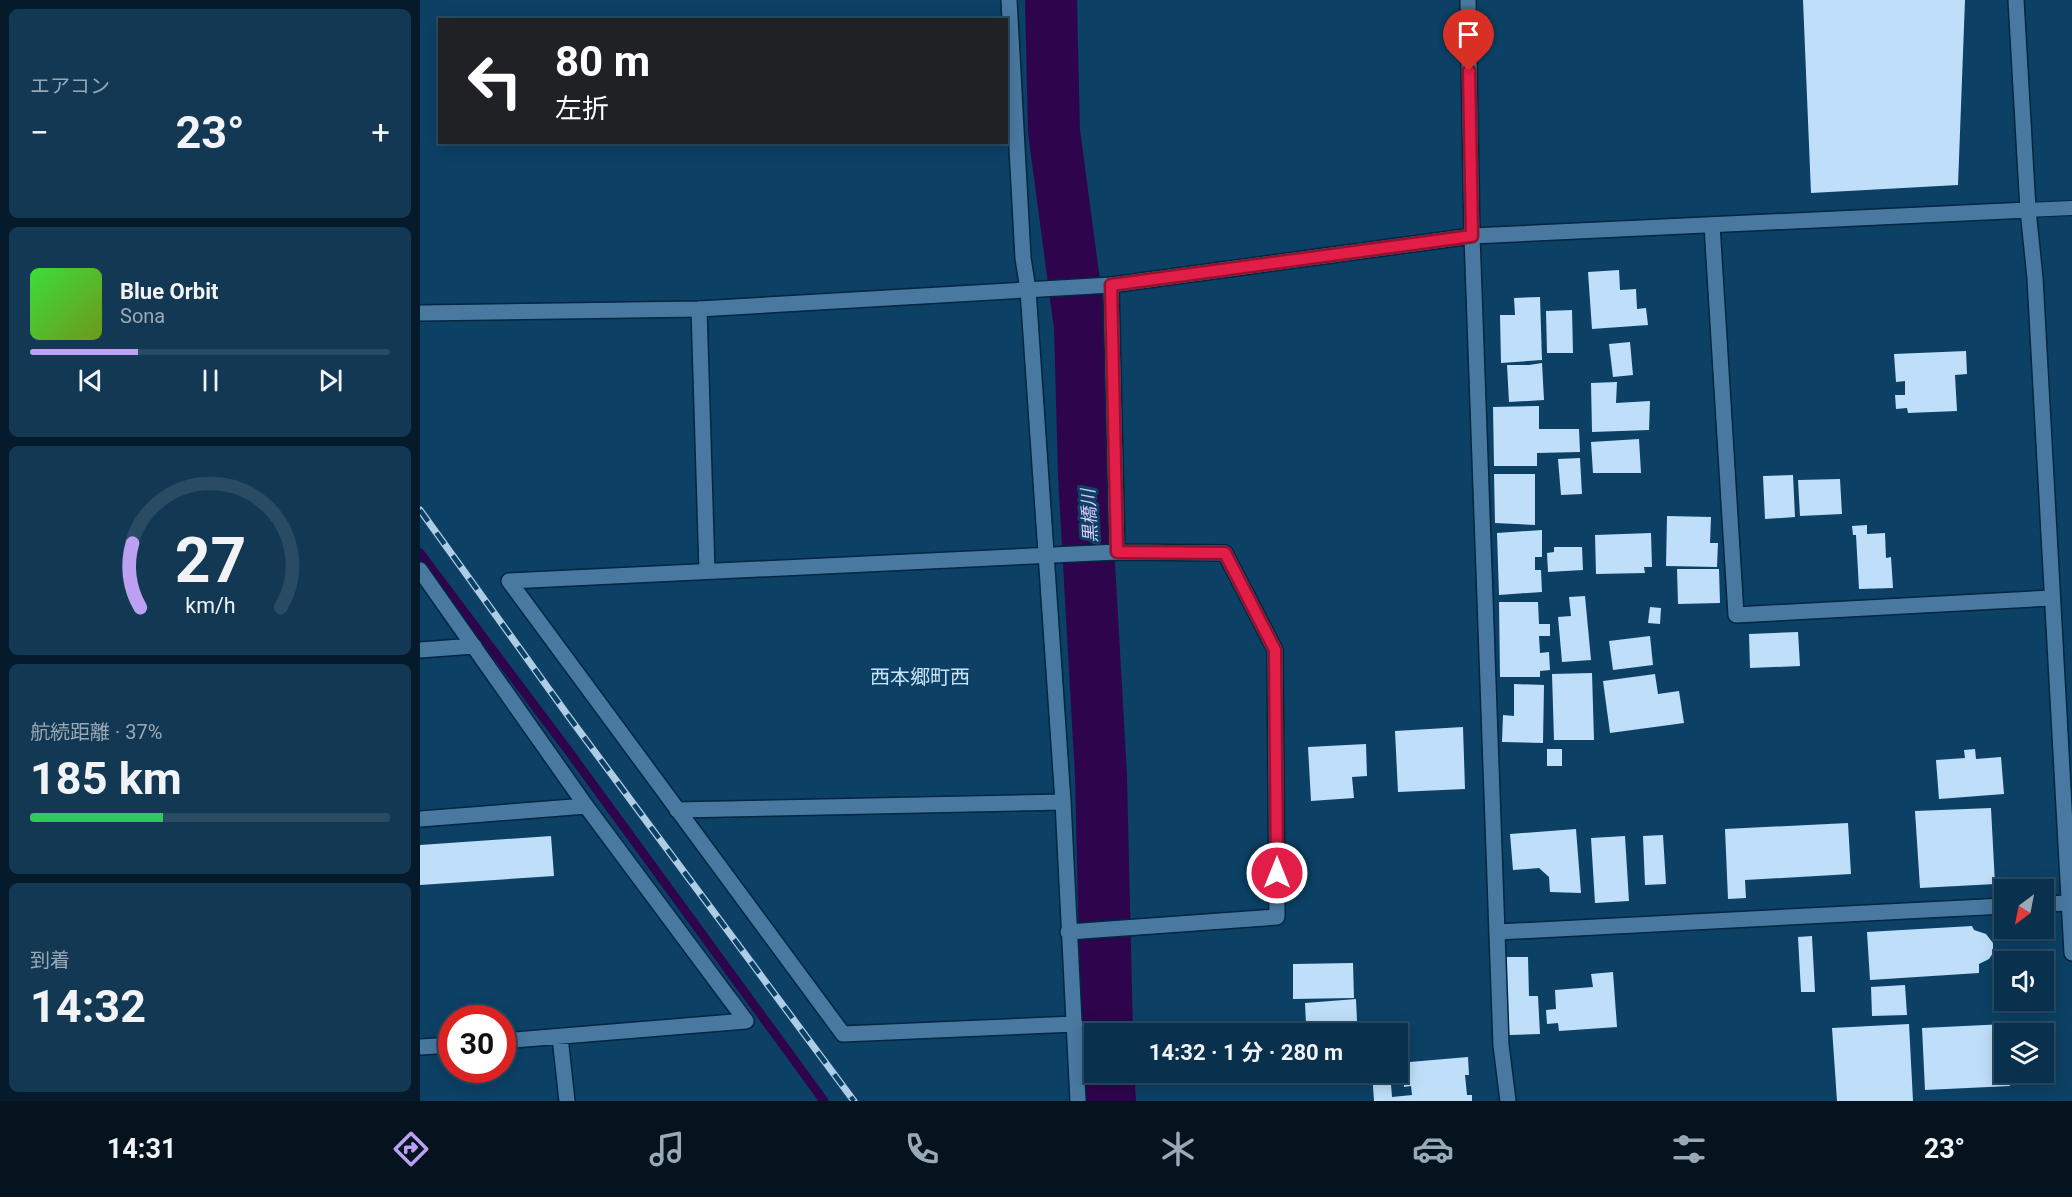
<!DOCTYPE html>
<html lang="ja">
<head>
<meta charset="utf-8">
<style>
  :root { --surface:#09304c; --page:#123853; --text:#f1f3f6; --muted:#99a9b5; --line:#294b64; --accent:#bca0f2 }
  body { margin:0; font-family:Roboto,"Noto Sans JP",sans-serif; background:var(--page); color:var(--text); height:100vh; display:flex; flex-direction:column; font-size:22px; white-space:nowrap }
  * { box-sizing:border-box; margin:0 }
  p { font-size:20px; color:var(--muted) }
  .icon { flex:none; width:33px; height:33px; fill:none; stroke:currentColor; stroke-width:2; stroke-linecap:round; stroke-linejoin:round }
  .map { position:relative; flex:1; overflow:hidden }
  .side { display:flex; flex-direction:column; gap:9px; padding:9px; background:#051a2a; width:420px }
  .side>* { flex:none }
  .hud { position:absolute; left:18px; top:18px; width:570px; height:126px; border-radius:0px; box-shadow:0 3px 15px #0003,0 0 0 2px var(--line); background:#202124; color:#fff; overflow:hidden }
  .needle { width:39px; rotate:212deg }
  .controls { position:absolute; left:1574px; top:879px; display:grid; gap:12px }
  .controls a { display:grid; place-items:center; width:60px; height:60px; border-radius:0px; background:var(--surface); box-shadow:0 3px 15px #0003,0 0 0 2px var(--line); font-size:30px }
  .speed { position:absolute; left:18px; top:1005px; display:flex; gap:12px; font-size:30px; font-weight:700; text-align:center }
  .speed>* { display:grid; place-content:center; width:78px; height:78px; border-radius:50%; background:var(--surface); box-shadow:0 3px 15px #0003,0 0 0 2px var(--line); line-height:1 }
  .speed .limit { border:9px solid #d22; background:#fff; color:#111 }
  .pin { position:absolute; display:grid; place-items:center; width:51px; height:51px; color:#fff; margin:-62px -26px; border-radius:50% 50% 50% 0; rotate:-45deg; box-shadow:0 0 6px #0007 }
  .pin .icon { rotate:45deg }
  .me { position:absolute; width:66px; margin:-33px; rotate:0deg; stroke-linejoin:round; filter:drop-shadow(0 0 4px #0008) }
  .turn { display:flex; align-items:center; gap:21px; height:126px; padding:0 18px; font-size:27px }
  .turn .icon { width:78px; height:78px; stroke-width:2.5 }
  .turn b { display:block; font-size:42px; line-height:51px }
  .big { font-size:45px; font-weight:700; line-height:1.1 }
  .side .card { flex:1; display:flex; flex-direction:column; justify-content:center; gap:9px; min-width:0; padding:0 21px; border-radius:9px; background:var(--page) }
  .side .dial { align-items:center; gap:0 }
  .dial svg { height:156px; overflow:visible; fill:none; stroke:var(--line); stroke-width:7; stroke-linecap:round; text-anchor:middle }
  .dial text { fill:var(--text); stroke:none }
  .song { display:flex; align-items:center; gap:18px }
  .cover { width:72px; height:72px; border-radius:9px; background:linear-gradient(135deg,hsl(120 70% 55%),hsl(80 70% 35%)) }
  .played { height:6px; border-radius:3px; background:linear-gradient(90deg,var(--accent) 30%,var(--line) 30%) }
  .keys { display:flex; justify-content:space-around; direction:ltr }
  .heat { display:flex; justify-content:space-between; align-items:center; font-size:33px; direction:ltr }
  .charge { height:9px; border-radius:4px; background:linear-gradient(90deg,#34c759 37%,var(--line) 0) }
  .trip { position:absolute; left:664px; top:1023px; width:324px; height:60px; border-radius:0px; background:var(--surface); box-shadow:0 3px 15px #0003,0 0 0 2px var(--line); font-weight:700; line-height:60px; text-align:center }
  .menu { display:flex; height:96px; justify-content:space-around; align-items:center; background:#04131e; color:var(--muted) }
  .menu .icon { width:42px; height:42px }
  .menu .on { color:var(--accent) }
  .menu b { font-size:27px; color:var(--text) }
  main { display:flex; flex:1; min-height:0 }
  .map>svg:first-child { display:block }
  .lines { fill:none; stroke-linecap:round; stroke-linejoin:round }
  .stream { stroke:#2e054d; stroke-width:9 }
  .river { stroke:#2e054d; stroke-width:52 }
  .building { fill:#bfdef9 }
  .lane-casing { stroke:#002641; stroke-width:16 }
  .street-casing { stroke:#002641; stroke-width:18 }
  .secondary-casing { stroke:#002641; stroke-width:18 }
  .lane { stroke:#4979a1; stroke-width:14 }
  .street { stroke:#4979a1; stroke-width:15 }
  .secondary { stroke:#4979a1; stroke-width:15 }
  .rail-casing { stroke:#aecce4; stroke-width:7 }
  .rail { stroke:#0c4065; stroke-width:4.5; stroke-dasharray:14; stroke-linecap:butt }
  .route-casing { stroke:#92132f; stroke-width:15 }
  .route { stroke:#e11d48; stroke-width:10 }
  .labels { text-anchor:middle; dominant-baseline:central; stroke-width:6; stroke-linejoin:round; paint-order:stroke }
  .water-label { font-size:18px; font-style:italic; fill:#ddcbf5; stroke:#0c4065 }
  .quarter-label { font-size:20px; fill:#c9e3f9; stroke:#0c4065 }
</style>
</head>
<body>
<main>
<section class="side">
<div class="card"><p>エアコン</p>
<div class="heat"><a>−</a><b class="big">23°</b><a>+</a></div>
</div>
<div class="card">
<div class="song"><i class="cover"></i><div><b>Blue Orbit</b><p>Sona</p></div></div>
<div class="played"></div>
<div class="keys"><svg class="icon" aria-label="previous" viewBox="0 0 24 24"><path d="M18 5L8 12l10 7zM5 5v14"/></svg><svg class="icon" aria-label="pause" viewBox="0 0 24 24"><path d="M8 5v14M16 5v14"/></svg><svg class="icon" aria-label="next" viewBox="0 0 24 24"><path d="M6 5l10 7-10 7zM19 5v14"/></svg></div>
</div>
<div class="card dial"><svg viewBox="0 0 100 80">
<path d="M14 69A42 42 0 1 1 86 69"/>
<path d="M14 69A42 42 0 0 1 10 36" stroke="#bca0f2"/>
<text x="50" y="56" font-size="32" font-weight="700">27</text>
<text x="50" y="72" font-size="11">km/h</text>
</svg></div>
<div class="card"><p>航続距離 · 37%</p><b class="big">185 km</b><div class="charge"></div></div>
<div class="card"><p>到着</p><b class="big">14:32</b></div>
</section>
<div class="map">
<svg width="1652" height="1101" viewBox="0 0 1652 1101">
  <rect width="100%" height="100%" fill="#0c4065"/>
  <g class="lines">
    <path class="stream" d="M0,553L150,753L404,1101"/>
    <path class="river" d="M631,0L634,131L660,327L664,475L681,776L687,1034
      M688,1072L690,1101"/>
  </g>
  <path class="building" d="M1383,0H1545L1538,185L1391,193Z
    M1199,270L1200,290L1216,289L1217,309L1226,308L1228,325L1172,329L1168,272Z
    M1120,297L1122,360L1081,363L1080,315H1095L1094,298Z
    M1152,310L1153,353H1127L1126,311Z
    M1210,342L1213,375L1193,377L1189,344Z
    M1546,351L1547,374L1535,375L1537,411L1488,413L1487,408L1476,409L1475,395H1485V381L1476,382L1474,354Z
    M1122,363L1124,400L1089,402L1087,365H1109Z
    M1197,382L1196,403L1230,401L1229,430L1172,432L1171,383Z
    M1119,406V429H1159L1160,452L1117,453V466H1074L1073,407Z
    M1219,439L1221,473H1173L1171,442Z
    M1160,458L1162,494L1141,495L1138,459Z
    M1074,474H1115V525L1075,523Z
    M1373,475L1375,517L1345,519L1343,476Z
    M1420,479L1422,514L1380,516L1378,480Z
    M1247,516L1291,517L1290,543H1298L1297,567L1246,566Z
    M1447,525V534L1465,533L1466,558L1471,557L1473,588L1439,589L1436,535H1433L1432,526Z
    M1122,530V557H1115V570H1121L1122,592L1079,595L1077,533Z
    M1231,533L1232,567H1224L1225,573L1176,574L1175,535Z
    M1134,547H1162L1163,570L1128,572L1127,553L1134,552Z
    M1257,569H1299L1300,603L1258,604Z
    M1165,596L1171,660L1142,662L1138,617L1151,616L1149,597Z
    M1079,602H1118L1119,624H1130V636H1119L1120,653L1129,652L1130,670L1120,671V677H1080Z
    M1230,607L1241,608L1240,624L1228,623Z
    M1378,632L1380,666L1330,668L1329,634Z
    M1230,636L1233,665L1193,670L1189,641Z
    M1172,673L1174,740H1134L1132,674Z
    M1235,674L1238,694L1259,691L1264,723L1190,733L1183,681Z
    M1094,684L1124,685L1123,743L1082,742L1083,715L1094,716Z
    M1043,727L1045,789L978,792L975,731Z
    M946,744L947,776L932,777L934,798L891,801L888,747Z
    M1127,749H1142V766H1127Z
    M1555,749L1556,759L1581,757L1584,794L1519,799L1516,760L1545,758L1544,750Z
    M1571,808L1575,884L1500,888L1495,811Z
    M1428,823L1431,874L1325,880L1326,898L1308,899L1305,829Z
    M1156,829L1161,893L1130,892L1129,877L1119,868L1093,870L1090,834Z
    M1243,835L1246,884L1225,885L1223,836Z
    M131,836L134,876L0,885V845Z
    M1205,836L1209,901L1175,903L1171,838Z
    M1552,926L1554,930L1566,934L1573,943V953L1569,959L1559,964V973L1450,980L1447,932Z
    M1392,936L1395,992H1381L1378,937Z
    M1085,957H1108L1109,996H1118L1120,1034L1089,1035Z
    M933,963L934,998L873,999V964Z
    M1193,972L1197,1027L1139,1031L1138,1023L1127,1024L1126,1010L1136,1009L1135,990L1173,987L1171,974Z
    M1485,985L1487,1015L1452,1016L1451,987Z
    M936,999L937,1021L886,1024L885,1003Z
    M1489,1024L1493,1101H1417L1412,1028Z
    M1586,1024L1587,1034H1584V1072H1589L1590,1086L1505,1090L1502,1028Z
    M915,1025H937V1034H915Z
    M1048,1057L1049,1075H1045L1047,1095H1052V1101H954L952,1072H970L972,1097L992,1095L991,1086L984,1087V1083L973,1085L972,1072H978V1063Z"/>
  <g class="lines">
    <g class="lane-casing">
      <path id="lane" d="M1608,210L1652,208"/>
    </g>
    <g class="street-casing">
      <path id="street" d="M589,0L603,258L608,290L643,802L658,1101
        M1048,0L1052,236L1081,1045L1088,1101
        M1292,225L1316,615L1632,598
        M691,285L697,552
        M279,309L287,571
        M0,570L166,806L326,1021
        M89,581L697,552L805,553L855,650L857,917L648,932
        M89,581L423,1034L655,1024
        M0,650L54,646
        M257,810L643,802
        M0,819L166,806
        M1623,904L1649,903
        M1078,932L1584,906
        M140,1037L147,1101
        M82,1041L326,1021
        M0,1047L32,1045"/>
    </g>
    <g class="secondary-casing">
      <path id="secondary" d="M1596,0L1608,210L1615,278L1652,953
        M0,313L279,309L691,285L1052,236L1608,210"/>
    </g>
    <use href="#lane" class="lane"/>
    <use href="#street" class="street"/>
    <use href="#secondary" class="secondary"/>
    <g class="rail-casing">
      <path id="rail" d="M0,510L149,717L434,1101"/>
    </g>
    <use href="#rail" class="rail"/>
  </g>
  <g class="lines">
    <g class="route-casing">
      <path id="route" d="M857,873L855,650L805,553L697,552L691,285L1052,236L1049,71"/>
    </g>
    <use href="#route" class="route"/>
  </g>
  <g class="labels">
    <g class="water-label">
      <text transform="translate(669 516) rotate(-93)">黒橋川</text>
    </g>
    <g class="quarter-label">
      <text x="500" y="677">西本郷町西</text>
    </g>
  </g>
</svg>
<div class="controls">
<a><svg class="needle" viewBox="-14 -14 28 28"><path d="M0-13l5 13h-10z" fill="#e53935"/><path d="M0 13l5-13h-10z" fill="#99a9b5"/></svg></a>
<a><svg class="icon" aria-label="sound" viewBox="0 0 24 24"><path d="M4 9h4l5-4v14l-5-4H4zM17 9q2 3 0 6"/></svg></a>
<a><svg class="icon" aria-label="layers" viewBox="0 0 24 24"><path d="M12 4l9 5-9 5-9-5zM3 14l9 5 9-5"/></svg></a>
</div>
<div class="speed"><div class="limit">30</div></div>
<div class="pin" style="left:1049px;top:71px;background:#d93025"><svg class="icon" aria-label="arrive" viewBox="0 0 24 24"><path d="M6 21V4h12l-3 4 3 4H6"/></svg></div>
<svg class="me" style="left:857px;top:873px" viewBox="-20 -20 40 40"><circle r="17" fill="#e11d48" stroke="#fff" stroke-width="3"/><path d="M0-11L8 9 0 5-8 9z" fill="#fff"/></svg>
<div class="trip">14:32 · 1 分 · 280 m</div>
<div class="hud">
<div class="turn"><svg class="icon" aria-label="left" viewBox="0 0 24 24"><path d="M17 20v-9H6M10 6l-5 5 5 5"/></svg><div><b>80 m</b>左折</div></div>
</div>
</div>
</main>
<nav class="menu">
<b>14:31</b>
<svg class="icon on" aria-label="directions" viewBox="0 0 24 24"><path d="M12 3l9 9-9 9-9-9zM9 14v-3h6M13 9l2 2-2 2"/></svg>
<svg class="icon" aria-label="music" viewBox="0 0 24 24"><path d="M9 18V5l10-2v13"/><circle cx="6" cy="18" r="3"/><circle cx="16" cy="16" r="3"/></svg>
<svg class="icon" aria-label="phone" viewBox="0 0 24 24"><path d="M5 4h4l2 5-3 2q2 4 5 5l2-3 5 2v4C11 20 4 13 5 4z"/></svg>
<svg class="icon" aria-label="climate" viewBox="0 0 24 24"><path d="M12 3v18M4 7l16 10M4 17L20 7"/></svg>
<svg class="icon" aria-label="car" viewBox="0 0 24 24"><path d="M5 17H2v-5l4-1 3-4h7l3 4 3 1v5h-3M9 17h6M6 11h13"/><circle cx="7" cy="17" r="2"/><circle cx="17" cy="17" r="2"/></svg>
<svg class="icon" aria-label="filters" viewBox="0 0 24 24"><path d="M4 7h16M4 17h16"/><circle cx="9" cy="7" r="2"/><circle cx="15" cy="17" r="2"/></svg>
<b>23°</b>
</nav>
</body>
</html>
